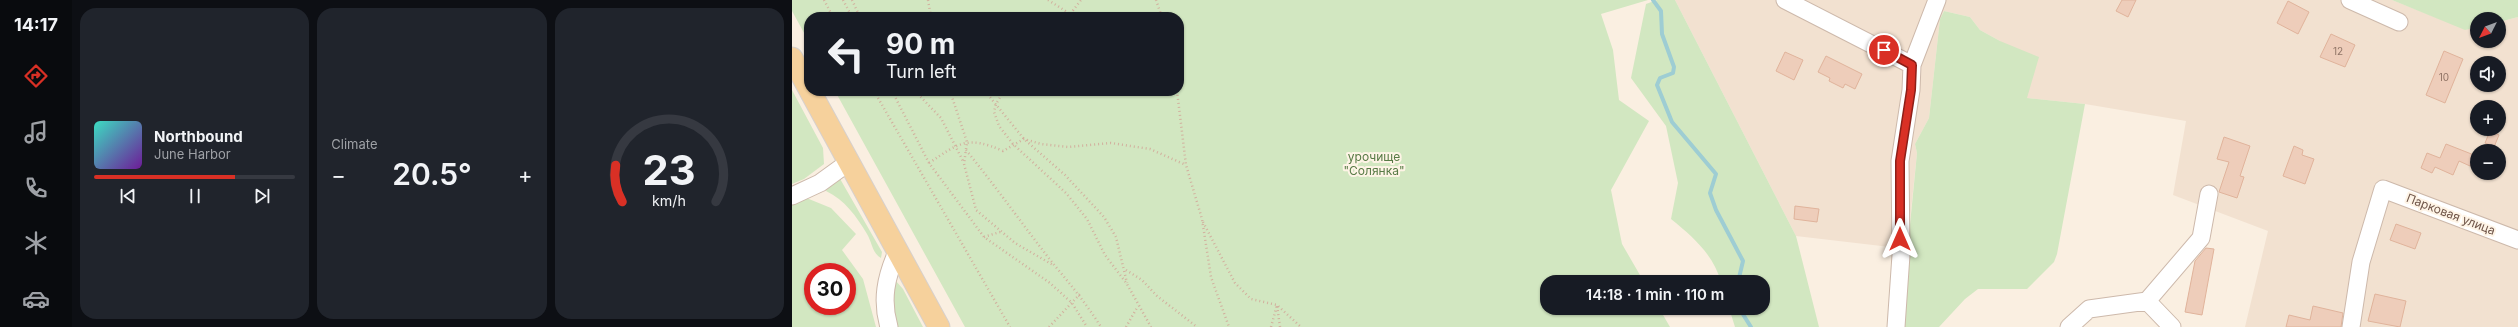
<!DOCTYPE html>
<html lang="en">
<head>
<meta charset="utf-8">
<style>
  :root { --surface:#171b24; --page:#20242c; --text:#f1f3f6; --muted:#9ea1a6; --line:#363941; --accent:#d93025 }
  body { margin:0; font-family:Inter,sans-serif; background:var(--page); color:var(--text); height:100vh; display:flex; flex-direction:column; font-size:15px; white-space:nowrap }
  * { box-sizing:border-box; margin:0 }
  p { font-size:13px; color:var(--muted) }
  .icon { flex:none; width:22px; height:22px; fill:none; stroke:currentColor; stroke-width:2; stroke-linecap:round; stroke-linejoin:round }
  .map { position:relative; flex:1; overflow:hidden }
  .panel { display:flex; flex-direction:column; gap:8px; padding:8px; background:#0d0f14; width:720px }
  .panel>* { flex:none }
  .guide { position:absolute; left:12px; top:12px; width:380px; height:84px; border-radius:16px; box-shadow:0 1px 3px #0004; background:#171b24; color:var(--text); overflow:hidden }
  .needle { width:26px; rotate:228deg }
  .buttons { position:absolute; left:1678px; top:12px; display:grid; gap:8px }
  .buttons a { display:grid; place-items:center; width:36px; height:36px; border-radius:50%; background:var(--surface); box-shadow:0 1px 3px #0004; font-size:20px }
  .speed { position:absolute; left:12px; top:263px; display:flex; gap:8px; font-size:20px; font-weight:700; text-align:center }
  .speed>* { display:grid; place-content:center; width:52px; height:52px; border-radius:50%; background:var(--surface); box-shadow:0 1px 3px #0004; line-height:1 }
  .speed .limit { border:6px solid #d22; background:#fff; color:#111 }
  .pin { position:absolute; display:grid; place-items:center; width:34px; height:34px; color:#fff; margin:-17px; border:2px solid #fff; border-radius:50%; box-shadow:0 1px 4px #0007 }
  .me { position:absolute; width:44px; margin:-22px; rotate:0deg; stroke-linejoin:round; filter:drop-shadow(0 0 3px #0008) }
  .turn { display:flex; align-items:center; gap:14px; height:84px; padding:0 16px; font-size:18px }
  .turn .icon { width:52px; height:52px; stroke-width:2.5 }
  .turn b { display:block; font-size:28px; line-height:34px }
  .big { font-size:30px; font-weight:600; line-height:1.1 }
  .panel .tile { flex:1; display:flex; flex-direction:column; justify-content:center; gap:6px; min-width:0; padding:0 14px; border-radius:16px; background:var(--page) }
  .panel .dial { align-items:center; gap:0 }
  .dial svg { height:104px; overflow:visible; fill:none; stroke:var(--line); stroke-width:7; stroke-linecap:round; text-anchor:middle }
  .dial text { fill:var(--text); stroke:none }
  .song { display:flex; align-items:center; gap:12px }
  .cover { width:48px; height:48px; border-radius:6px; background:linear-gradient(135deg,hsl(170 70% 55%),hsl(280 70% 35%)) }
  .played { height:4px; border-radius:2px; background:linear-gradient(90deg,var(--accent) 70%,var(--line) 70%) }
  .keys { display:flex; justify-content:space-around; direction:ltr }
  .heat { display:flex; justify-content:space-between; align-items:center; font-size:22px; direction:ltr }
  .panel .tiles { flex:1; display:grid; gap:8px; grid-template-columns:repeat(3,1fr) }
  .trip { position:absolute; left:748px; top:275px; width:230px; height:40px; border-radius:16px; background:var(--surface); box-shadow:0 1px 3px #0004; font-weight:600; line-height:40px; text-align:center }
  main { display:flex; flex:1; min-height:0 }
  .tab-bar { display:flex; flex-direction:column; width:72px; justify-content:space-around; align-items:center; background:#090b0e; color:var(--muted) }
  .tab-bar .icon { width:28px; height:28px }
  .tab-bar .selected { color:var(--accent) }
  .tab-bar b { font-size:18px; color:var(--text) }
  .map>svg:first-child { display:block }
  .residential { fill:#f2e1d0; fill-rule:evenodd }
  .green { fill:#d2e7c1; fill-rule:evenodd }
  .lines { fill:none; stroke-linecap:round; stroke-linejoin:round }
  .stream { stroke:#9ecdd3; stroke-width:4 }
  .building { fill:#eecdba; stroke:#e0b39b }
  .minor-casing { stroke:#cdb9ab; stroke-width:19 }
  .major-casing { stroke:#d7d0cc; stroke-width:23 }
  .path { stroke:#d2b09e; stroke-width:2.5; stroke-dasharray:1 3; stroke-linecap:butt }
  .minor { stroke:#fff; stroke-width:17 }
  .major { stroke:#f6d19c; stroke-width:21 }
  .route-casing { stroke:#8d1f18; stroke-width:10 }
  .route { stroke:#d93025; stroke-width:7 }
  .labels { text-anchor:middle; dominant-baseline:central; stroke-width:4; stroke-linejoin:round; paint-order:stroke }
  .number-label { font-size:10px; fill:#907466 }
  .park-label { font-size:12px; fill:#577a45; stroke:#fef4e6 }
  .street-label { font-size:12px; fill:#70564a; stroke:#fef4e6 }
</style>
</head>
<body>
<main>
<nav class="tab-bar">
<b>14:17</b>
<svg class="icon selected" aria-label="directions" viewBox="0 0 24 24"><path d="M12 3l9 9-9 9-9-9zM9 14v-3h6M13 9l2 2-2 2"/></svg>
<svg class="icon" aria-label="music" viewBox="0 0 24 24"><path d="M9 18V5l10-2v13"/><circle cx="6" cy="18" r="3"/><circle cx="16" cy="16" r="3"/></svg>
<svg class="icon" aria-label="phone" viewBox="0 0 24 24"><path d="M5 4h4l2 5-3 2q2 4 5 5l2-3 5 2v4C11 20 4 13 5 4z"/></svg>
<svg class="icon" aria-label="climate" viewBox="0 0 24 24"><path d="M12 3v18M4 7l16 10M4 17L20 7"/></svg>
<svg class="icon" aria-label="car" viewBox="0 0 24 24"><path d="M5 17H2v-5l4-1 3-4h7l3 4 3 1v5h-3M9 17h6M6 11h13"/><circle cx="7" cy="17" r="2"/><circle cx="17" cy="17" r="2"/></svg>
</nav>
<section class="panel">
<div class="tiles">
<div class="tile">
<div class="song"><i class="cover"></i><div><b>Northbound</b><p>June Harbor</p></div></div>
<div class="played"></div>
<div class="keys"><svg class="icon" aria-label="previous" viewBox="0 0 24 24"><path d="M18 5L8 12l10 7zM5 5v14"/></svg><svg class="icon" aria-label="pause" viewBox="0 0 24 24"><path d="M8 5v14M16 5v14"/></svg><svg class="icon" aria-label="next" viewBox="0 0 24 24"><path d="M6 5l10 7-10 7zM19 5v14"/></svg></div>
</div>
<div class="tile"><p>Climate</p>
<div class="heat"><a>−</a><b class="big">20.5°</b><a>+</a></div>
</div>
<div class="tile dial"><svg viewBox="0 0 100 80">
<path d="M14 69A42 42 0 1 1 86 69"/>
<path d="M14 69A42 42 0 0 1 9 41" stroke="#d93025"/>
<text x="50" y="56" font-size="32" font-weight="700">23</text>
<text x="50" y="72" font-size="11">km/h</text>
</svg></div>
</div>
</section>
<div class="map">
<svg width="1726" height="327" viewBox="0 0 1726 327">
  <rect width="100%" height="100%" fill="#faefe1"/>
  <path class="residential" d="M883,0H1600L1673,29L1685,27V41H1707V22L1726,17V327H1453L1476,231L1381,195L1394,121L1293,104L1235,98L1208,41L1188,30L1178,17L1152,11L1148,19L1137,118L1123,144L1125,153L1115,249L1004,236ZM1685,63H1707V85H1685ZM1685,107H1707V129H1685ZM1685,151H1707V173H1685Z"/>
  <path class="green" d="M0,0H856L809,14L821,50L827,100L857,121L819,190L830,244L852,282H755V308H867L878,327H173L43,91H387V17H17V42L0,11Z
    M865,0H883L1004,236L1027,327H943L937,308H971V282H929C921,254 901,237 879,219L886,183L874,126L839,78L854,4Z
    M1600,0H1726V17L1707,22V19H1685V27L1673,30Z
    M1152,11L1178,17L1188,30L1208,41L1247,57L1235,98L1293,104L1265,254L1262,262L1235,289H1186L1173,299L1147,327H1108L1125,153L1123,144L1137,118L1148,19Z
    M0,90L31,148L32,164L12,179L0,184Z
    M47,177L90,252L89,258C80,253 80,242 75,234C64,216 53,200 34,191L38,181Z
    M12,197L39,208L64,234L50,250L71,279L84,327H0V199ZM21,272H55V306H21Z
    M103,280L111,289L131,327H102L100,286Z"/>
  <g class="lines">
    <path class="stream" d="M861,0L869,11L870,34L882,67L881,73L868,78L865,85L880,122L924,174L918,193L924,210L951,261L946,282
      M947,308L959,327"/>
  </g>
  <path class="building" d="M1330,0H1344L1336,17L1324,11Z
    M1496,1L1517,12L1506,34L1485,23Z
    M1539,34L1563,45L1553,67L1528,57Z
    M1652,51L1671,59L1653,103L1634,95Z
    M993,52L1011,60L1002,80L984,71Z
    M1034,56L1070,74L1063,89L1053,84L1051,88L1037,81L1038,78L1026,72Z
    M1698,131L1707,135L1702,147L1693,143Z
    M1432,137L1458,146L1448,176L1452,177L1445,198L1427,192L1437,162L1425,159Z
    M1654,144L1682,155L1678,166L1667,161L1661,175L1643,167L1640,173L1629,168L1635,153L1648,158Z
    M1502,146L1511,150L1510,155L1522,159L1513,184L1491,176Z
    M1003,206L1027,209L1025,222L1002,219Z
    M1604,224L1629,233L1623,249L1598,240Z
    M1414,248L1422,249L1410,315L1393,312L1403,261Z
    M1583,294L1614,301L1608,327L1576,321Z
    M1521,306L1551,313L1549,327H1494L1497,315L1518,320Z"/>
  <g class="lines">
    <g class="minor-casing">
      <path id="minor" d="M993,0L1120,65
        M1558,0L1607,22
        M0,196L28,183L57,162
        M1355,301L1380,327
        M97,327C89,300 94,277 105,252
        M1104,327L1109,255L1108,161L1119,90L1120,65L1145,0
        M1277,327L1297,309L1355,301L1409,238L1417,194
        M1559,327L1569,262L1591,189L1726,240"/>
    </g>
    <g class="major-casing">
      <path id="major" d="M0,58L17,89
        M18,91L147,327"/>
    </g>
    <path class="path" d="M32,0L41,17
      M51,0L60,17
      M60,0L68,17
      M136,0L139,17
      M256,0L283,17
      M364,0L370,17
      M276,17L289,0
      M82,91L218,327
      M100,91L137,163L192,237L258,283L280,303L295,327
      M123,91L149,118L172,163
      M158,91L175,142L172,164L184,210L223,243L261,265
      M193,91L232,139L273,175L312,217L324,237L335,283
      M212,91L204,104L202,112L207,126L221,144L274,193L295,219L313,255L335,284L359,327
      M385,91L394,165L410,219L419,277L437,327
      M174,150C205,188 233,228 263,266C280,286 295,305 309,327
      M137,163C167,143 175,135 211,151L232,139L249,144L276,147L319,143L358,149L394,165
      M411,222L443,283L459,299L485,305L509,327
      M192,237L208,232
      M334,270L350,280L365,296L405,327
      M257,327L288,294
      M334,327L346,306
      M479,327L485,305L488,327"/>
    <use href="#minor" class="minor"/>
    <use href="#major" class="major"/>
  </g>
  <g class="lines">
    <g class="route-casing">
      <path id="route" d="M1092,50L1120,65L1119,90L1108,161V239"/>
    </g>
    <use href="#route" class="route"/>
  </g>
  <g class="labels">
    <g class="number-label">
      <text x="1546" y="51">12</text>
      <text x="1652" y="77">10</text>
    </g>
    <g class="park-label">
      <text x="582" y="156">урочище<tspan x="582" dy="14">"Солянка"</tspan></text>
    </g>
    <g class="street-label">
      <text transform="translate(1659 214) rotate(21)">Парковая улица</text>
    </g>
  </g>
</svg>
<div class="buttons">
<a><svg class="needle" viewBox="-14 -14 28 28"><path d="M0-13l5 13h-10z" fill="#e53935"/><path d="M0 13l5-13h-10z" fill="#9ea1a6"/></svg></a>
<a><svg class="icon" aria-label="sound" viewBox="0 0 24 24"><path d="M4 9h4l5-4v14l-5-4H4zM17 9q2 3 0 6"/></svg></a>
<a>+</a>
<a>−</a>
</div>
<div class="speed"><div class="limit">30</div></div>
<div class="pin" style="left:1092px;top:50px;background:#d93025"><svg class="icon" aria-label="arrive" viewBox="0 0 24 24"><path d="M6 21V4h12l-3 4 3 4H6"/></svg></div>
<svg class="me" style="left:1108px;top:239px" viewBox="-20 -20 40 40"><path d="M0-17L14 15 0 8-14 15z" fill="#d93025" stroke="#fff" stroke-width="4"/></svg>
<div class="trip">14:18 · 1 min · 110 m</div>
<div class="guide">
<div class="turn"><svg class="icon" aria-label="left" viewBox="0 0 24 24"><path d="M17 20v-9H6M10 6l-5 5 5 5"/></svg><div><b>90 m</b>Turn left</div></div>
</div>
</div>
</main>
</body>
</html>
